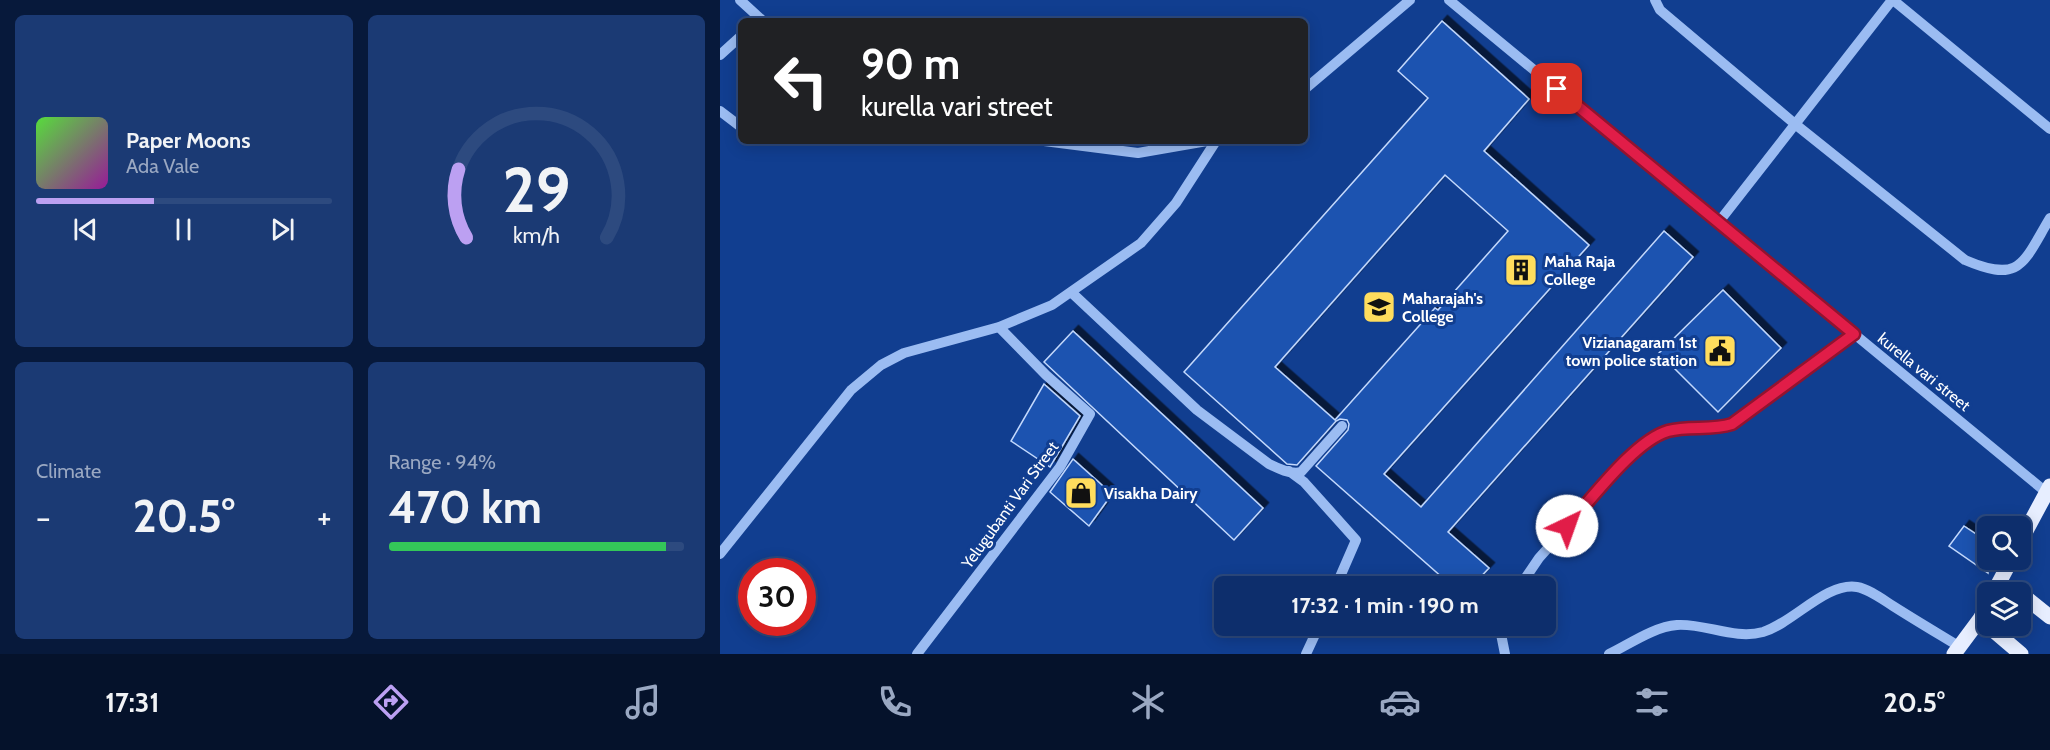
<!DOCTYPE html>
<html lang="en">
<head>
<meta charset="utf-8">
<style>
  :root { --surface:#0d2e6c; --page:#1b3a74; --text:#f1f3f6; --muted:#9aa8c2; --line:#2d4a7f; --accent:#bca0f2 }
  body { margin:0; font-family:Cabin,sans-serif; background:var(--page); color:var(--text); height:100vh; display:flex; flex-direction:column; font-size:22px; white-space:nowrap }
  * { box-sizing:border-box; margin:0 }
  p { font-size:20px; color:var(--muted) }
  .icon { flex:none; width:33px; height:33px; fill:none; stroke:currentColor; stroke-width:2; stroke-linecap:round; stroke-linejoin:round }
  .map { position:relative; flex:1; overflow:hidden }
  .sheet { display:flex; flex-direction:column; gap:15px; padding:15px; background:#07193b; width:720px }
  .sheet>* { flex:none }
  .guide { position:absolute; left:18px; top:18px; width:570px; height:126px; border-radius:9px; box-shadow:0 3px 15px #0003,0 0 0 2px var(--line); background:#202124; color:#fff; overflow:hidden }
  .fabs { position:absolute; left:1257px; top:516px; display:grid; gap:12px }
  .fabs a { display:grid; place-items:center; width:54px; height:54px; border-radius:9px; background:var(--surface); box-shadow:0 3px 15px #0003,0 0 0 2px var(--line); font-size:30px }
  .speed { position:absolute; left:18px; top:558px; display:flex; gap:12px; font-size:30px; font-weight:700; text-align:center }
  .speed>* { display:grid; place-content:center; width:78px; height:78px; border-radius:50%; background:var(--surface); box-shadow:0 3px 15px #0003,0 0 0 2px var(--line); line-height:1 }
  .speed .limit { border:9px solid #d22; background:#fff; color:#111 }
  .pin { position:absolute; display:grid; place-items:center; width:51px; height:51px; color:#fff; margin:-26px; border-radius:12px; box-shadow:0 3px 9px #0006 }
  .me { position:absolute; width:66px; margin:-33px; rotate:42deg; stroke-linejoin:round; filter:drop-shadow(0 0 4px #0008) }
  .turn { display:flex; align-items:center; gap:21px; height:126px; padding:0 24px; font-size:27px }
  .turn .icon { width:78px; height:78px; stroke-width:2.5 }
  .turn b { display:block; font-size:42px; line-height:51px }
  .big { font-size:45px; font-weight:700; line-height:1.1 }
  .sheet .widget { flex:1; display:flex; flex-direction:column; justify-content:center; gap:9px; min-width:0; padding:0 21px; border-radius:9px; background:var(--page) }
  .sheet .dial { align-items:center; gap:0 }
  .dial svg { height:156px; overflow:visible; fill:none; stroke:var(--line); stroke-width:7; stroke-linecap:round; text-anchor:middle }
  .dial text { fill:var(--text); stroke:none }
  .song { display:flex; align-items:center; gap:18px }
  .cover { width:72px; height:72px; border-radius:9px; background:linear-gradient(135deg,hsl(110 70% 55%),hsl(300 70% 35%)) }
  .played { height:6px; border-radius:3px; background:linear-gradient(90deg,var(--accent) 40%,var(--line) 40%) }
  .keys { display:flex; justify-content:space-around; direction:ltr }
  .heat { display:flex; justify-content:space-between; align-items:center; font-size:33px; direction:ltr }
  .charge { height:9px; border-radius:4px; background:linear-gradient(90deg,#34c759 94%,var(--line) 0) }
  .sheet .tiles { flex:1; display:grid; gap:15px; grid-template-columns:repeat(2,1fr) }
  .trip { position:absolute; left:494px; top:576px; width:342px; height:60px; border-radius:9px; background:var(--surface); box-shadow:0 3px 15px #0003,0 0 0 2px var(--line); font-weight:700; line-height:60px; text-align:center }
  .tab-bar { display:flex; height:96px; justify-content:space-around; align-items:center; background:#05122b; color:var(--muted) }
  .tab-bar .icon { width:42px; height:42px }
  .tab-bar .active { color:var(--accent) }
  .tab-bar b { font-size:27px; color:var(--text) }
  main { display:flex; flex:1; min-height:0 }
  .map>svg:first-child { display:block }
  .building { fill:#1e53b0; stroke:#c3d9fd; stroke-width:1.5; fill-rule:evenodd; filter:url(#shadow) }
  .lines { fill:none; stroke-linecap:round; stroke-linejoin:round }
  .minor { stroke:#9bbcf2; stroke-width:10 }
  .major { stroke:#e7eeff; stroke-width:15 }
  .route-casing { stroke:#92132f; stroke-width:15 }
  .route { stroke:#e11d48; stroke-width:10 }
  .labels { text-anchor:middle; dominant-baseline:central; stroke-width:6; stroke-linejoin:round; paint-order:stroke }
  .poi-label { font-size:16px; font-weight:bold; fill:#fff; stroke:#113e90; text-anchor:start }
  .street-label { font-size:16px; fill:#fff; stroke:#113e90 }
</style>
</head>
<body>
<main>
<section class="sheet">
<div class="tiles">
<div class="widget">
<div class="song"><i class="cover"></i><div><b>Paper Moons</b><p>Ada Vale</p></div></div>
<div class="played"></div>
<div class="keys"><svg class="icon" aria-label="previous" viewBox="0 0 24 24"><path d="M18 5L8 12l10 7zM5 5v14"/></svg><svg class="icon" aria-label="pause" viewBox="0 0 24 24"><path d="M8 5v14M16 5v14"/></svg><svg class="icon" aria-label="next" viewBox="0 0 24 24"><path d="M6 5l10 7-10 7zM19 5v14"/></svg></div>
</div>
<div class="widget dial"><svg viewBox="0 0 100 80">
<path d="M14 69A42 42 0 1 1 86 69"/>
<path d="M14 69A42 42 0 0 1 10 34" stroke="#bca0f2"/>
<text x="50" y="56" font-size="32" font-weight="700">29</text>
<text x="50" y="72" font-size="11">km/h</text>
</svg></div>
<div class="widget"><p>Climate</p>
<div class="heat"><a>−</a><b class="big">20.5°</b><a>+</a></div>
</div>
<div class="widget"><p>Range · 94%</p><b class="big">470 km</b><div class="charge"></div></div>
</div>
</section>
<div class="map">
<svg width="1330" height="654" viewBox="0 0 1330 654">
  <defs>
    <filter id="shadow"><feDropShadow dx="5.5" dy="-5.5" stdDeviation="0" flood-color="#0009"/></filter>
  </defs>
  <rect width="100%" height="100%" fill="#113e90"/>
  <path class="building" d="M722,21L809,99L764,151L869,245L664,474L701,507L944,231L973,257L728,532L769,568L752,586H732L596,466L628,430L629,424L627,420L620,419L616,421L577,465L567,464L464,372L708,98L678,71ZM725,175L788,231L718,310L715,308L615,420L555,367Z
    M1003,290L1061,348L998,412L939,353Z
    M353,331L543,508L514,540L324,362Z
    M324,384L360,416L330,467L291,441Z
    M353,459L392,494L369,526L330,492Z
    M1244,526L1268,542V573L1229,546Z"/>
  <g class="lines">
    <path class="minor" d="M20,0L43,21
      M729,0L1326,492
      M935,0L940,10L1075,124L1245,260C1301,284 1303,263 1330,218
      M1173,0L1330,129
      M0,55L21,36
      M585,89L690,0
      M0,111L21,127
      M324,141L418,153L487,141
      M998,223L1172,0
      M351,292L477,410L549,464C557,468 571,475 581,472L622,426
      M569,471L584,482L636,540L616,586
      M0,554L131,390L161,365L184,353L279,327L332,305L421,243L456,203L496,141
      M800,586L819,558L903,464L929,439L945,432L959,428L1003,427L1012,424L1134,334
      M783,626L781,634L785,654
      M197,654L340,467L370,414L326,375L279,327
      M586,654L599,626
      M889,654C910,644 933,627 957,625C985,623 1014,640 1043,632C1073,623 1106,582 1137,587C1149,589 1162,599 1173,606C1195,620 1217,633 1240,647"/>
    <path class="major" d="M1300,542L1330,486
      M1274,592L1291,560
      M1300,593L1330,617
      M1260,619L1301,654
      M1234,654L1260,619L1268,605"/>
  </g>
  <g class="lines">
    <g class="route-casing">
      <path id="route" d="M837,89L1134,334L1012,424C991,431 969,425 948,431C914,441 871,500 847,526"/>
    </g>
    <use href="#route" class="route"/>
  </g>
  <defs>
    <g id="building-square" transform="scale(1.725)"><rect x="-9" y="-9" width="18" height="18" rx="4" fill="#ffdd5d" stroke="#113e90"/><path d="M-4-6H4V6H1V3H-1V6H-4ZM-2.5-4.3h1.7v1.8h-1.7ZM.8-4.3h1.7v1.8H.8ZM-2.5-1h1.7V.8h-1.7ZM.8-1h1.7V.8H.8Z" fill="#111"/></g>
    <g id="university-square" transform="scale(1.725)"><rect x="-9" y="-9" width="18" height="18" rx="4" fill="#ffdd5d" stroke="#113e90"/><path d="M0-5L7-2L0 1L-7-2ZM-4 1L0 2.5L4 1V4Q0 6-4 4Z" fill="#111"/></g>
    <g id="civic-square" transform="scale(1.725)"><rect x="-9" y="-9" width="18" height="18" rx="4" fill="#ffdd5d" stroke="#113e90"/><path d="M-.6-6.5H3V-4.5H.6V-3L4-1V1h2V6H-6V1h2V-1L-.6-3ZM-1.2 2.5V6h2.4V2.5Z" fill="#111"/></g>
    <g id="shop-square" transform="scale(1.725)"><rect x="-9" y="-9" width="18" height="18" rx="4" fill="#ffdd5d" stroke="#113e90"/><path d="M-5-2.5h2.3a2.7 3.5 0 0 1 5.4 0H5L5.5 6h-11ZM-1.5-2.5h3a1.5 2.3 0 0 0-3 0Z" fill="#111"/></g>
  </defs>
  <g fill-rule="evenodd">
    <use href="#building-square" x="801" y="270"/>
    <use href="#university-square" x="659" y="307"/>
    <use href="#civic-square" x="1000" y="351"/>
    <use href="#shop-square" x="361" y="493"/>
  </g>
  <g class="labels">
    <g class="poi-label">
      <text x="824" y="261">Maha Raja<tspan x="824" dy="18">College</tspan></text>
      <text x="682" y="298">Maharajah's<tspan x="682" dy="18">College</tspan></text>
      <text x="977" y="342" text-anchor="end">Vizianagaram 1st<tspan x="977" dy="18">town police station</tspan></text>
      <text x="384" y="493">Visakha Dairy</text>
    </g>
    <g class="street-label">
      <text transform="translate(1204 372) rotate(39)">kurella vari street</text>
      <text transform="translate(290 505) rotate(-54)">Yelugubanti Vari Street</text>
    </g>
  </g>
</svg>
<div class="fabs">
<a><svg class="icon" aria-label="search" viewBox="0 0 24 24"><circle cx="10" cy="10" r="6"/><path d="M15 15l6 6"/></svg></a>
<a><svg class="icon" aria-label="layers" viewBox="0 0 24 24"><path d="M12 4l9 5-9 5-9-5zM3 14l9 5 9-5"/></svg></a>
</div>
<div class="speed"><div class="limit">30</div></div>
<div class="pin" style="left:837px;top:89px;background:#d93025"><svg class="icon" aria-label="arrive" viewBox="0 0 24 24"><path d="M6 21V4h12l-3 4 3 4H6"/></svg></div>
<svg class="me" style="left:847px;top:526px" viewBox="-20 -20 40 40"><circle r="19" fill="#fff"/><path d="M0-13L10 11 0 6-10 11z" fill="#e11d48"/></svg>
<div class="trip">17:32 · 1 min · 190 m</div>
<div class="guide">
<div class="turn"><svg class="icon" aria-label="left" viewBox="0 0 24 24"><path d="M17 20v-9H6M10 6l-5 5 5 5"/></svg><div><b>90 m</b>kurella vari street</div></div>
</div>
</div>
</main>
<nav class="tab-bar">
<b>17:31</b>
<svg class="icon active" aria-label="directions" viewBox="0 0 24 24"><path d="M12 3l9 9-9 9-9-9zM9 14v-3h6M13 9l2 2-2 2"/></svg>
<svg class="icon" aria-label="music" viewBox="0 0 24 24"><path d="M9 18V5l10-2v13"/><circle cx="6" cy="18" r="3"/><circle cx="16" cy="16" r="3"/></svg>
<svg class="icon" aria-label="phone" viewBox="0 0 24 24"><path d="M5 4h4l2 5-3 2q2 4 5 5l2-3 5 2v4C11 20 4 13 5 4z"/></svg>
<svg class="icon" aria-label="climate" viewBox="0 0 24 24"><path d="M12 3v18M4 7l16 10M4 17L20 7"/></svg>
<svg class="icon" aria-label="car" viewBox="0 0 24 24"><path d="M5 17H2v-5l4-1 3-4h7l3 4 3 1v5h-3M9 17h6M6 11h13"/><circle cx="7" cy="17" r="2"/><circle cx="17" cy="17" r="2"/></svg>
<svg class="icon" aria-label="filters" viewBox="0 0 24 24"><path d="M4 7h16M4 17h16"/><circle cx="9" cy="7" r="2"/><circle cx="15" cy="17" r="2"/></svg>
<b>20.5°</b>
</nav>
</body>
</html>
